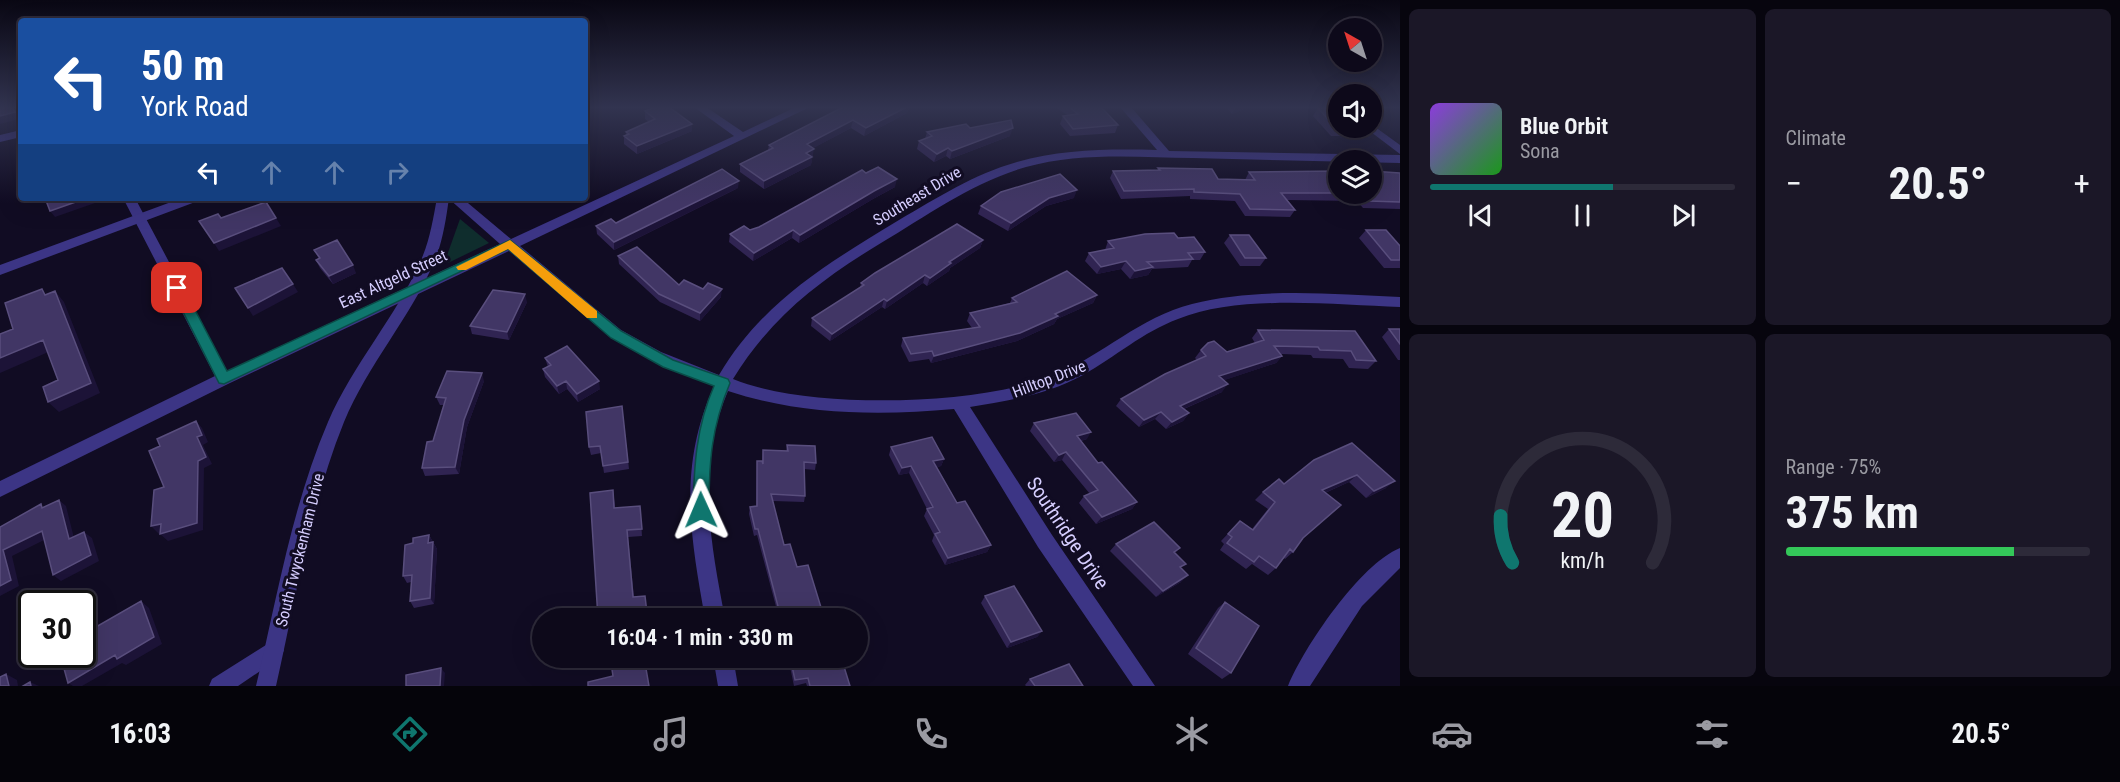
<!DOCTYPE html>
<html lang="en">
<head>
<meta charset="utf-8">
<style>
  :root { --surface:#0d091a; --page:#1b1727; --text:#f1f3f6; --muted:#9a9aa2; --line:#2d2a39; --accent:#0f766e }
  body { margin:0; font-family:"Roboto Condensed",sans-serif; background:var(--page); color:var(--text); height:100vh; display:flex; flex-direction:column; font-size:22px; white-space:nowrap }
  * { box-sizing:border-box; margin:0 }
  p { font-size:20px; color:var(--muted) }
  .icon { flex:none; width:33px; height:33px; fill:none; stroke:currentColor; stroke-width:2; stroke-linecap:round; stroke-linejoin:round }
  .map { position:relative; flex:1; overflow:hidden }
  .panel { display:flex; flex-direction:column; gap:9px; padding:9px; background:#07050e; width:720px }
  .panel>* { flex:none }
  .hud { position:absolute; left:18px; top:18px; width:570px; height:183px; border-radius:6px; box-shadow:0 6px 24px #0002,0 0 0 2px var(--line); background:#1a4fa0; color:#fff; overflow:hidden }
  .needle { width:39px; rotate:321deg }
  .buttons { position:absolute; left:1328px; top:18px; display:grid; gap:12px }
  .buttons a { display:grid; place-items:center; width:54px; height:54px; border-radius:50%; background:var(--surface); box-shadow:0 6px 24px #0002,0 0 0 2px var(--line); font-size:30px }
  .speed { position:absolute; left:18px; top:590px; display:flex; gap:12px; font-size:30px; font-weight:700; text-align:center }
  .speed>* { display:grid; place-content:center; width:78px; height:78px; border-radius:50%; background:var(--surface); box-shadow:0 6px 24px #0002,0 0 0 2px var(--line); line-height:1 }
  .speed .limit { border:3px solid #111; border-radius:9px; background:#fff; color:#111 }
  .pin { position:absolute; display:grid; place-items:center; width:51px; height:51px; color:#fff; margin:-26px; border-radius:12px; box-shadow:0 3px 9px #0006 }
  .me { position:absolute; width:66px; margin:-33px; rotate:359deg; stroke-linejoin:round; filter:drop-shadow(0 0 4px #0008) }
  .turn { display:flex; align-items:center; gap:21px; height:126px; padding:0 24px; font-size:27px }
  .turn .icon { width:78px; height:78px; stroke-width:2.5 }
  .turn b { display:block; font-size:42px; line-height:51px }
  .lanes { display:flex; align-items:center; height:57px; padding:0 24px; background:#0003; justify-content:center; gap:30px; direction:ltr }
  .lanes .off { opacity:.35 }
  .big { font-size:45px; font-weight:700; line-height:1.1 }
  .panel .card { flex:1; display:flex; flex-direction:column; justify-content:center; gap:9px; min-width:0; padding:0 21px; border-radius:9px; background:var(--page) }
  .panel .dial { align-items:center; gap:0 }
  .dial svg { height:156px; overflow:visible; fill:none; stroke:var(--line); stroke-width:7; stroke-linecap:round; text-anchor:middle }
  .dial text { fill:var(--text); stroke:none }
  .song { display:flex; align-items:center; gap:18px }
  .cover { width:72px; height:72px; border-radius:9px; background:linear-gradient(135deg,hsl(270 70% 55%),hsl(120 70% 35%)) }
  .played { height:6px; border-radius:3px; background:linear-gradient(90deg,var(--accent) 60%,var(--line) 60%) }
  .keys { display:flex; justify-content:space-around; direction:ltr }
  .heat { display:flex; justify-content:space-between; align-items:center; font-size:33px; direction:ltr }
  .charge { height:9px; border-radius:4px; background:linear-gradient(90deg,#34c759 75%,var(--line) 0) }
  .panel .tiles { flex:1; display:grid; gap:9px; grid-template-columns:repeat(2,1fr) }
  .trip { position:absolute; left:532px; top:608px; width:336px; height:60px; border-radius:30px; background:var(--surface); box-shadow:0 6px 24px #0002,0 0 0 2px var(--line); font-weight:700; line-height:60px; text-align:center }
  .tab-bar { display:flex; height:96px; justify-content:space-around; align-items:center; background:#05040a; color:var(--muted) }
  .tab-bar .icon { width:42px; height:42px }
  .tab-bar .active { color:var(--accent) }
  .tab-bar b { font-size:27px; color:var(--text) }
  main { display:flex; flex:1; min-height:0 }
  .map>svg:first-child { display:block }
  .green { fill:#0f2d2d }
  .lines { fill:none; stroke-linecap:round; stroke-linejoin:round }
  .minor { fill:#3c3585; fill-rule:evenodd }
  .tertiary { fill:#3c3585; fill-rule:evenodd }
  .wall { fill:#302452 }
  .shaded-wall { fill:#1c1337 }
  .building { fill:#413665; stroke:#594e7d; stroke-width:1.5 }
  .route { fill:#0f766e; stroke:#0a4d48; stroke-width:1.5 }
  .slow { fill:#f59e0b }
  .labels { text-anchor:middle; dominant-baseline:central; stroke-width:6; stroke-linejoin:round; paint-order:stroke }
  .street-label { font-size:16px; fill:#d6ceff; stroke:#110c23 }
  .near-street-label { font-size:20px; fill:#d6ceff; stroke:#110c23 }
</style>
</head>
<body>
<main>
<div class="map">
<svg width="1400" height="686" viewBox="0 0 1400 686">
  <rect width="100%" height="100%" fill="#110c23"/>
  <path class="green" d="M460,219L489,243L448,263L445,261Z"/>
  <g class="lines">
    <path class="minor" d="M694,107H706L743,132L796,107H810L520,246L621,330L661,352L719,375C763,301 827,264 899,220C937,198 974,174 1017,162C1062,149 1110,149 1157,150L1120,107H1131L1169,151L1400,155V163C1333,161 1263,160 1193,158C1138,157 1079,152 1026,167C973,182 928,215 881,243C820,280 771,317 733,379C809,410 979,406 1055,375C1103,355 1140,317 1192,304C1259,287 1331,294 1400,297V307C1334,305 1240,294 1178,319C1143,332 1115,357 1083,375C1049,394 1008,401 970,407L1052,535L1155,686H1133L1038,547L954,409C878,416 801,415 728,391C696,465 710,541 725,618H705C690,534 678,467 714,386L650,360L611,338L509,251L230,383L0,497V481L215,376L123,198H135L227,371L500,244L448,198H462L511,239L734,136Z
      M1371,124L1400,145V154L1367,129L1366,128H1371Z
      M21,130V137L0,142V135Z
      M1400,548V568L1362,606L1310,686H1288C1304,647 1360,564 1400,548Z
      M274,640L281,643L284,650L281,657L238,686H209L212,679Z
      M713,657H733L738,686H718Z"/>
    <path class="tertiary" d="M182,198H200L198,201L0,275V265Z
      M437,198H449C446,219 443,240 435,260C411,317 368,364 344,422C310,506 296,598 276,686H256C277,598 292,506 328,422C353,364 396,317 421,260C430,240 433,219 437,198Z"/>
  </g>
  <path class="wall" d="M843,107L908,110L907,113L864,136L851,128L813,148V156L812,157L811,165L764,189L740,172V164L768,150L769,145Z
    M1056,107H1101L1118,125L1115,133L1070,136L1060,124L1063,116L1067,115Z
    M1226,107H1249L1232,114Z
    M1318,108L1358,129L1352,136H1331L1313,116Z
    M645,111L692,131L637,154L624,144V136L626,135V132L649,122L645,119Z
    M970,128L1010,136L950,159L946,156L934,162L917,149L919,141L925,139L927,132Z
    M1158,168L1218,179L1245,180L1249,172L1400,173V209L1363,208L1357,201L1287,200L1295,210L1290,217L1245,216L1235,201L1190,199V196L1121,199L1110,178L1113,171H1157Z
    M866,173L895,187L873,199L799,243L792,238L753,261L729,242L730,234L750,230L759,227Z
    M738,188L614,250L597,234L596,226L616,223Z
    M1074,198L1046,206L1008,231L978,214L981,206Z
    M1366,230L1400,246V268H1384L1359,238Z
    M1230,235L1266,258L1260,266H1240L1224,243Z
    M1178,238L1205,252L1200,260H1192L1188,267L1152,269L1148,275L1130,279L1121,269L1097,274L1085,261L1089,253L1105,250L1108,241Z
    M983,240L980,248L950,268L949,271L927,286L923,283L885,309L882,307L830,341L811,326L812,318L860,288L861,283Z
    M314,250L356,273L333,284L320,268L316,260L319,259Z
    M618,256L679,285L721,297L700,321L660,302L619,264Z
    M1097,295L1093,303L1057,319L1054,324L1017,341L931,363L929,359L909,362L901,346L903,338L972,328L967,321L970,313L1010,303L1012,298Z
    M527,302L509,340L472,334L470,326Z
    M1389,329H1400V360H1398L1382,337Z
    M1258,330L1355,331L1376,361L1368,369L1349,368L1343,359L1313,358L1311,355L1281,354L1282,356L1276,363L1224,380L1222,392L1184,409L1189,413L1183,421L1166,429L1155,419L1139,427L1116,406L1121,399L1197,360L1195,358L1201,350L1227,352L1255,343L1252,338Z
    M545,358L600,389L578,402L567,389L559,394L545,377L543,369L548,367Z
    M484,381L467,427L459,474L425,476L422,468L433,441L444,405H440L436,397Z
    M622,406L629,469L604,473L601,453L591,455L589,447Z
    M1034,423L1087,439L1081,441L1098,463L1137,502L1132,509L1096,524L1079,503L1084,496L1090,494L1062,460L1054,462L1030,431Z
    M1352,443L1386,488L1366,498L1349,482L1325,493L1303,538L1293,552L1285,559L1284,558L1276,568L1268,575L1252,564L1246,569L1220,550L1224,544L1221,541L1240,521L1252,529L1268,509L1255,500L1263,492L1284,484Z
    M787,445L816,463L815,470L804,469L805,496L804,502L773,501L784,545L823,614L821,618H779L757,535L754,536L749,514L750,507L756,506L757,461L762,462L763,450L786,451Z
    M891,447L944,459L941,466L937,467L957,503L991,545L987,552L945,565L932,541L934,535L924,516L927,509L909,473L899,475L889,455Z
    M615,498V508L640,506L642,536L628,537L634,597L645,596L647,618H598Z
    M429,535L437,549L434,604L414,608L410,601L411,582L407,583L403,576L413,543Z
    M1116,544L1180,548L1175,553L1181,568V582L1156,597L1110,551Z
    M985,596L1042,631L1037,637L1007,648L981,603Z
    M1225,602L1231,673L1222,679L1188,654L1218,608Z
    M790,657L850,686H807L806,683L794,686L789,662Z
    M1030,679L1083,686H1026L1025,685Z"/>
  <path class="shaded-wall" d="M12,107H14L19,119L0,124V116Z
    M906,107H915L908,110L907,113L864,136L866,128Z
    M1237,107H1249L1232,114L1235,108Z
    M853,120L851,128L806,152L807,144Z
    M692,124V131L637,154V146Z
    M1013,128L1010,136L950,159L952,151Z
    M948,148L946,156L934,162L937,154Z
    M814,149L811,165L764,189V181L806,153Z
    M897,179L895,187L873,199L799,243L800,235L874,191Z
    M739,181L738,188L614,250V242Z
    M1077,190L1074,198L1046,206L1008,231L1011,223L1049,198Z
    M87,198H92L95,203L55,217L50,211Z
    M276,218L281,226L219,251L214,243Z
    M793,230L792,238L753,261L754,253Z
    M983,240L980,248L950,268L949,271L927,286L930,278L949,262Z
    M1126,261L1121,269L1097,274L1101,267Z
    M353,265L356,273L333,284L329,276Z
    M1153,267L1148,275L1130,279L1135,271Z
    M925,275L923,283L885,309L887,301Z
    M293,284L298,292L253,316L248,308Z
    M722,289L721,297L700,321V313Z
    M55,291L64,302L100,393L59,412L48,402L91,383Z
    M525,294L527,302L509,340L507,332Z
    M1097,295L1093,303L1057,319L1054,324L1017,341L931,363L934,356L1055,314Z
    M884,299L882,307L830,341L832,334Z
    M43,340L53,350L0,373V358Z
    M1282,356L1276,363L1213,384L1219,376Z
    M482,373L484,381L467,427L459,474L455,467L464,420Z
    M566,381L567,389L559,394L557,386Z
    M599,381L600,389L578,402L577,394Z
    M1228,384L1222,392L1174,413L1180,406Z
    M1161,412L1155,419L1139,427L1144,420Z
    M1189,413L1183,421L1166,429L1172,422Z
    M196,421L202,428L208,442L203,445L212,464L204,468L203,530L168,541L160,534L198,461Z
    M1091,432L1087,439L1072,444L1077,436Z
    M1066,452L1062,460L1054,462L1059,455Z
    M944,459L941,466L930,469L933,461Z
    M911,466L909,473L899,475L902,468Z
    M1357,475L1349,482L1313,498L1322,490Z
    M1395,481L1386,488L1366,498L1374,491Z
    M59,500L66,506L76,546L69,539Z
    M1137,502L1132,509L1096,524L1102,517Z
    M161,524L168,531L159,534L151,526Z
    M42,531L50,537L12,556L19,586L0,596V586L3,550Z
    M84,532L92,538L99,561L61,581L53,575Z
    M429,535L433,542L428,543Z
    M433,542L437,549L434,604L430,598Z
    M991,545L987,552L945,565L948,558Z
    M1188,575L1181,582L1156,597L1163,591Z
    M141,601L149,608L162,644L126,665L122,663L82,686H73L68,683Z
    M1042,631L1037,637L1007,648L1011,642Z
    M441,668L445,673L444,686H440Z
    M6,674L17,680L18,686H9Z
    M30,682L39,686H31Z"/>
  <path class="building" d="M0,107H12L15,112L0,116Z
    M655,107H669L692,124L637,146L624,136L629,134L626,132L655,119L645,111Z
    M843,107H907L866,128L853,120L807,144L814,149L806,153L812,157L764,181L740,164L773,148L769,145Z
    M1069,107H1101L1118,125L1073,129L1063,116L1078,114Z
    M1318,108H1338V128H1357L1358,129L1336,128Z
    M1011,120L1013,128L952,151L948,148L937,154L919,141L932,136L927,132L966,124L970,128Z
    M878,167L897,179L874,191L800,235L793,230L754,253L730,234L744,226L750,230L759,227L862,170L866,173Z
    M1158,168L1212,169L1218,179L1255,180L1249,172L1338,171V193H1281L1295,210L1250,209L1240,194L1194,192V189L1124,191L1113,171L1160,170Z
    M722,169L739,181L614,242L596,226L611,219L616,223Z
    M1371,171L1400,173V202L1369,201L1363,194H1371Z
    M1060,174L1077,190L1049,198L1011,223L981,206L1001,192Z
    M45,198H87L50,211Z
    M266,202L276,218L214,243L199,221L218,214L221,218Z
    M957,224L983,240L949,262L951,263L930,278L925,275L887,301L884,299L832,334L812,318L864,285L861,283L875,273Z
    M1366,230H1386L1400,246V260H1391Z
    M1174,233L1178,238L1194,237L1205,252L1188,253L1193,259L1147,262L1153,267L1135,271L1126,261L1101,267L1089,253L1114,248L1108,241L1145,234Z
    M1230,235H1249L1266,258H1245Z
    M337,240L353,265L329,276L316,260L320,258L314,250Z
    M637,247L679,285L684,280L703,289L708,283L722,289L700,313L659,294L618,256Z
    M282,268L293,284L248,308L235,288Z
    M1067,271L1097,295L1055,314L1058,316L1020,333L934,356L932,351L911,354L903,338L980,327L970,313L1017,302L1012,298Z
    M42,289L45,295L55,291L91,383L48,402L43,387L58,380L43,340L0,358V334L13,329L5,303Z
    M493,290L525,294L507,332L470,326Z
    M1389,329H1400V344Z
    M1258,330L1355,331L1376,361L1356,360L1351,351L1320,350L1318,347L1274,346L1282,356L1219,376L1228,384L1180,406L1189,413L1172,422L1161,412L1144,420L1121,399L1165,374L1206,356L1201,350L1208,343L1214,341L1227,352L1264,340Z
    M567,346L599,381L577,394L566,381L557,386L543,369L551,365L545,358Z
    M447,371L482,373L464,420L455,467L422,468L427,442L433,441L446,398L436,397Z
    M622,406L628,462L603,466L600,446L589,447L586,412Z
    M1076,413L1091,432L1077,436L1098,463L1102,462L1137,502L1102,517L1084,496L1098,490L1066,452L1059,455L1034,423Z
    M196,421L202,435L197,437L206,457L198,461L197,523L160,534L161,524L151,526L154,490L164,487L149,451L160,446L157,439Z
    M932,437L944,459L933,461L957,503L965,501L991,545L948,558L935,534L940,532L927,509L933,507L911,466L902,468L891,447Z
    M1352,443L1395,481L1374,491L1357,475L1322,490L1341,505L1303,538L1293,552L1290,549L1276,568L1259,556L1254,562L1227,543L1232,537L1228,534L1240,521L1253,530L1275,502L1263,492L1279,479L1284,484L1314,460Z
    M787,445L815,446L816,463L804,462L805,496L771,494L784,545L790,544L797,567L808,565L823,614L801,618H781L758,529H755L750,507L757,506V461H762L763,464V450L788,451Z
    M613,490L614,508L640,506L642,529L627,530L633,597L645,596L647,613L609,618H598L590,493Z
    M59,500L69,539L84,532L91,555L53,575L42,531L3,550L11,580L0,586V527L41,504L42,508Z
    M1154,522L1180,548L1174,552L1186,564L1180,567L1188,575L1163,591L1116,544Z
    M429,535L428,543L433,542L430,598L410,601L412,575L403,576L405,545L413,543V538Z
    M1014,586L1042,631L1011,642L985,596Z
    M141,601L154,637L117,659L115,655L68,683L60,654H82V635Z
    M1225,602L1259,626L1231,673L1196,648Z
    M610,657H644L649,686H588V682L613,676Z
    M790,657H841L850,686H810L808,678L795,680Z
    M1069,664L1083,686H1035L1030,679Z
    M441,668L440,686H406V675Z
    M6,674L9,686H0V677Z
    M30,682L31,686H23Z"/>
  <linearGradient id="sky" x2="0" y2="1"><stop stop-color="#090713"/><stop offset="0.53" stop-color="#323450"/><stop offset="1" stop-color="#323450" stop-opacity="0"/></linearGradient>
  <rect width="1400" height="203" fill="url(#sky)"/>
  <path class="route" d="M510,240L621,331L673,360L728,379L730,383C711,428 709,463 709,510L707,516L701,518L695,516L693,510C694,466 696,427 714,386L663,367L611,338L508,249L224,384L219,383L171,288L173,285H182L227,371Z"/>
  <path class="slow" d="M510,240L597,311V318H587L508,249L466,270H458L456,267Z"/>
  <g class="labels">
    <g class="street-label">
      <text transform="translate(917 196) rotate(-31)">Southeast Drive</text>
      <text transform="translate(393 279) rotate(-25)">East Altgeld Street</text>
      <text transform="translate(1049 379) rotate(-21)">Hilltop Drive</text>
      <text transform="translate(300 550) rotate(-76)">South Twyckenham Drive</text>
    </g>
    <g class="near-street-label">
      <text transform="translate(1068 533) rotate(56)">Southridge Drive</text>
    </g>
  </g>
</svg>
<div class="buttons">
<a><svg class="needle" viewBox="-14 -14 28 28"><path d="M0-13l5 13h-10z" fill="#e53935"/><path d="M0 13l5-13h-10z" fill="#9a9aa2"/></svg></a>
<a><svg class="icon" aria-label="sound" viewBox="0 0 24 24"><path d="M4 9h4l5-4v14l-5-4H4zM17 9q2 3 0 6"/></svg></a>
<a><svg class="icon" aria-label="layers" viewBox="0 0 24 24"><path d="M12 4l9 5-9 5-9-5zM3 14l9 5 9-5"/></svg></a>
</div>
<div class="speed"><div class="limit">30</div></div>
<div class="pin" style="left:177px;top:288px;background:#d93025"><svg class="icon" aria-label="arrive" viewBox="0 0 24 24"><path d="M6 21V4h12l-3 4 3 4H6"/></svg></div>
<svg class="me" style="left:701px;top:510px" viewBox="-20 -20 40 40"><path d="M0-17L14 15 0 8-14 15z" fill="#0f766e" stroke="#fff" stroke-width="4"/></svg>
<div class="trip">16:04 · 1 min · 330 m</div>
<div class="hud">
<div class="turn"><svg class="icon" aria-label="left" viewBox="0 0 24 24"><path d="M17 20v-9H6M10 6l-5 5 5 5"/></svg><div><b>50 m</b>York Road</div></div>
<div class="lanes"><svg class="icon" aria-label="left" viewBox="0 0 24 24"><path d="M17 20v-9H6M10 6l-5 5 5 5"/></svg><svg class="icon off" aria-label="ahead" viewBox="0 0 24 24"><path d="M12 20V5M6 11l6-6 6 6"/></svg><svg class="icon off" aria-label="ahead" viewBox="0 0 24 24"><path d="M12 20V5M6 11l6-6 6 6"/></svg><svg class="icon off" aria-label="right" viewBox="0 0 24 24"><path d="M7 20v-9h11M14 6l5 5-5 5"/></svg></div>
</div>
</div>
<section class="panel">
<div class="tiles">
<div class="card">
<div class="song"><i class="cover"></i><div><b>Blue Orbit</b><p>Sona</p></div></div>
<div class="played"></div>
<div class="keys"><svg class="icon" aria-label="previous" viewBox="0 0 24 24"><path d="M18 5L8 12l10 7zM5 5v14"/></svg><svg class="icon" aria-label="pause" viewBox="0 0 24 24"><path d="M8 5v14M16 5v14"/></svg><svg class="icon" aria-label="next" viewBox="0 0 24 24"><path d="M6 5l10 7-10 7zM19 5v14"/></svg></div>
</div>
<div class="card"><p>Climate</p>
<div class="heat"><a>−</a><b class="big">20.5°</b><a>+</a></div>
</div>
<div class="card dial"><svg viewBox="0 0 100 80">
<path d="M14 69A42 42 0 1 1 86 69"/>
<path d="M14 69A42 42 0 0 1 8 45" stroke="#0f766e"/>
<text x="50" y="56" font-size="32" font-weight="700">20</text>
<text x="50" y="72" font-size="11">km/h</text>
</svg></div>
<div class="card"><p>Range · 75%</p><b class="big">375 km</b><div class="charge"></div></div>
</div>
</section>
</main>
<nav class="tab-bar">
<b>16:03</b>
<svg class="icon active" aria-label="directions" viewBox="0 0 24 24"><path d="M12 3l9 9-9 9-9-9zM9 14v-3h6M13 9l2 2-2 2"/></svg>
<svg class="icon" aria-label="music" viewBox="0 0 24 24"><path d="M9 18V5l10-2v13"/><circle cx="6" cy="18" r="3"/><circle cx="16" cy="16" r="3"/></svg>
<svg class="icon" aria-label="phone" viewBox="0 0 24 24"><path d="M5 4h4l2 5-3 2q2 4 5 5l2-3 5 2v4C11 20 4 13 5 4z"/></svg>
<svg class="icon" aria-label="climate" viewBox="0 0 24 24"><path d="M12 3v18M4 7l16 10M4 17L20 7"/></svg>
<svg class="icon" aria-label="car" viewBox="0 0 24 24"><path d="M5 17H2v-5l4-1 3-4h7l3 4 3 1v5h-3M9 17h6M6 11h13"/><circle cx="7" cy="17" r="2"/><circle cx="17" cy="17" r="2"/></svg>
<svg class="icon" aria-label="filters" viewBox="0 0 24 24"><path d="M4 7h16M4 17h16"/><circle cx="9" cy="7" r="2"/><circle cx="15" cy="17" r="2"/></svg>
<b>20.5°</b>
</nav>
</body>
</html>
